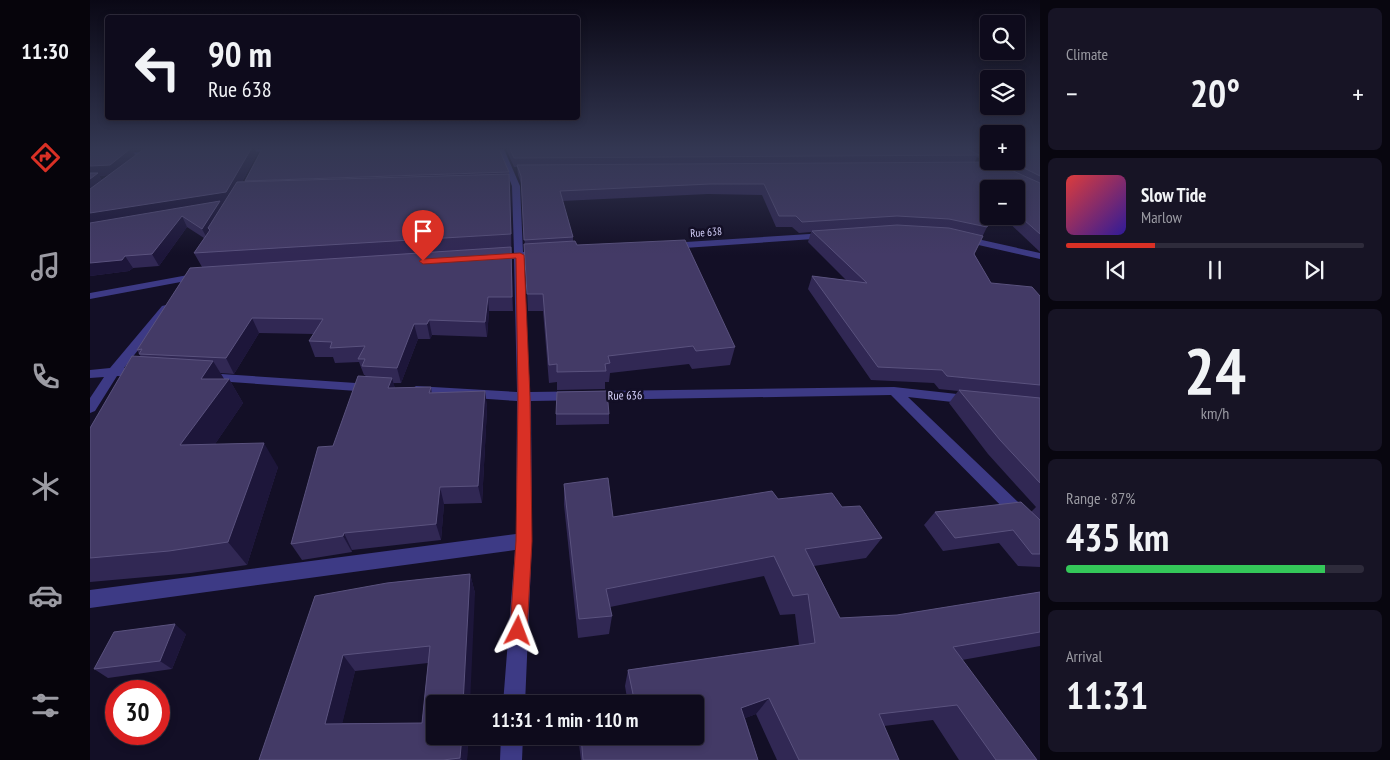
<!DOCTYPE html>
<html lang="en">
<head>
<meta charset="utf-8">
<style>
  :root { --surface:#0e0b1c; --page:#171425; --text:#f1f3f6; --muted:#9b9ba3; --line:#2e2b3b; --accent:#d93025 }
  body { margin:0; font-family:"PT Sans Narrow",sans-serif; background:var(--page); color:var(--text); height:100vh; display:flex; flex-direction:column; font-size:19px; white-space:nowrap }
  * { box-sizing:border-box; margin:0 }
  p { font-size:16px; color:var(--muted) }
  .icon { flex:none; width:28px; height:28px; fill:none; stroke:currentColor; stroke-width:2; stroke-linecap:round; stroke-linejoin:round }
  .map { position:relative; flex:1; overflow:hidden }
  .details { display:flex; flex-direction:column; gap:8px; padding:8px; background:#08060f; width:350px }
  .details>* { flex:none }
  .guide { position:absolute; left:15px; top:15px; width:475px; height:105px; border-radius:5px; box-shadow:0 2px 8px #0003,0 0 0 1px var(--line); background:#0e0b1c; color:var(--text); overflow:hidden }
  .fabs { position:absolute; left:890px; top:15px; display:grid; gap:10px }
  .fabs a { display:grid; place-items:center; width:45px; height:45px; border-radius:5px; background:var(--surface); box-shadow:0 2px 8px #0003,0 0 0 1px var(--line); font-size:25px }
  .speed { position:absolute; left:15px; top:680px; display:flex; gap:10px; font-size:25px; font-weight:700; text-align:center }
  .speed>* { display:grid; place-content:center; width:65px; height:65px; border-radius:50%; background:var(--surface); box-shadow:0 2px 8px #0003,0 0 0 1px var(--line); line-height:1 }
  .speed .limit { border:8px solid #d22; background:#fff; color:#111 }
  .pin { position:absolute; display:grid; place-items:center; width:42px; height:42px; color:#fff; margin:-51px -21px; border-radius:50% 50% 50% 0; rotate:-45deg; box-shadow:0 0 5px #0007 }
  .pin .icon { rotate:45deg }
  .me { position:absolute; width:55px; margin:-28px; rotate:3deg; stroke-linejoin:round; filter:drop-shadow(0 0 4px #0008) }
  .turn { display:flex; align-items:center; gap:18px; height:105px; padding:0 20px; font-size:22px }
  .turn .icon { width:65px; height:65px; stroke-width:2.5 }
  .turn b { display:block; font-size:35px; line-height:42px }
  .big { font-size:38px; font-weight:600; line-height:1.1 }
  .details .tile { flex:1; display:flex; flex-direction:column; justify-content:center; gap:8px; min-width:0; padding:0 18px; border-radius:8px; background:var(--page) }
  .details .dial { align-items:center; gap:0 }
  .dial b { font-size:65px; line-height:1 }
  .song { display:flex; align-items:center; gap:15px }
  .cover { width:60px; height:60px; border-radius:8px; background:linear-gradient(135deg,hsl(0 70% 55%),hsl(250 70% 35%)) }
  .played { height:5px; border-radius:2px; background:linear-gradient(90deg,var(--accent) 30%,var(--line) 30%) }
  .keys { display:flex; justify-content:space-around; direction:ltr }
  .heat { display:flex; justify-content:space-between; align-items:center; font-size:28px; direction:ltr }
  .charge { height:8px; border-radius:4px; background:linear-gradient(90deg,#34c759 87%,var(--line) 0) }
  .trip { position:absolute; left:336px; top:695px; width:278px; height:50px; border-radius:5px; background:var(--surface); box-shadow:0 2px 8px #0003,0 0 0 1px var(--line); font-weight:600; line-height:50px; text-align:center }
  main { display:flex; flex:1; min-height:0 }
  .dock { display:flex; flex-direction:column; width:90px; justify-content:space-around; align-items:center; background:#06040b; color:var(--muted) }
  .dock .icon { width:35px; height:35px }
  .dock .selected { color:var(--accent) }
  .dock b { font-size:22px; color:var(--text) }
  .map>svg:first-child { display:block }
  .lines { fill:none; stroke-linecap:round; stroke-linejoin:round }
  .minor { fill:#3d3a85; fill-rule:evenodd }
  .wall { fill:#312854; fill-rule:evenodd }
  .shaded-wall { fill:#1d163a }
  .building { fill:#433a66; stroke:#5a527e; fill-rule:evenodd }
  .route { fill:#d93025; stroke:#8d1f18 }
  .labels { text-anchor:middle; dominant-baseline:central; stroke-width:5; stroke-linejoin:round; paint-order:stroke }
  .far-street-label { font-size:11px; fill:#d9d4ff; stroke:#130f26 }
  .street-label { font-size:12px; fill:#d9d4ff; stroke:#130f26 }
</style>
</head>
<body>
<main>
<nav class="dock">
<b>11:30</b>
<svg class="icon selected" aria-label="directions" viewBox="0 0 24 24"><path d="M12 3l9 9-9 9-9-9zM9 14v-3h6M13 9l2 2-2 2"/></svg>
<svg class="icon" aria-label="music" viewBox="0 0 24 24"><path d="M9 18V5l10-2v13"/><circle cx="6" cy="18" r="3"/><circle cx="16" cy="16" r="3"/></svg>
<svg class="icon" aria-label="phone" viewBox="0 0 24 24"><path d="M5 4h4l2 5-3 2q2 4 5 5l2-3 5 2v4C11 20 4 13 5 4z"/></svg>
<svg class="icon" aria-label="climate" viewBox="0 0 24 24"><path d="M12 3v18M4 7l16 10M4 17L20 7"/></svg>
<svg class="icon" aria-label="car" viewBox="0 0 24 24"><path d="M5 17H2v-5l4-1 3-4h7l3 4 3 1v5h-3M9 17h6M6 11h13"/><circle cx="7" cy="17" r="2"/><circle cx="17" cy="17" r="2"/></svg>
<svg class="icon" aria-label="filters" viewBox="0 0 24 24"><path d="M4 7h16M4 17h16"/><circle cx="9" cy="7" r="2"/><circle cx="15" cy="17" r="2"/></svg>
</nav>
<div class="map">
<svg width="950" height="760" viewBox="0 0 950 760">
  <rect width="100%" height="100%" fill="#130f26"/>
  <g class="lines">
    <path class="minor" d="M150,149H198L195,151L148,152L147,151Z
      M408,149H414L430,186L433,252L451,251L456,254L451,257L433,258L440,392L804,387L885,396L887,399L885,402L880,404L818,397L950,523V541L944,539L801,395L441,401L442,541L435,704H413L425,550L0,608V590L426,534L427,401L326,394L320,390L326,386L427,392L424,259L406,260L401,257L406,254L424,253L422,186Z
      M67,152L68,153L65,155L0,157V153Z
      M735,233L738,234V238L580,249L576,246L580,243Z
      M874,236L950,253V259L871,241V237Z
      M109,273L114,276L112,278L0,299V293Z
      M76,305L81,308L34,368L53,370L55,373L53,376H27L5,411L0,413V398L14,377L0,378V370L20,368L72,306Z
      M116,373L281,384L287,388L281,392L112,380L110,377L112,374Z
      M411,736H433L432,760H410Z"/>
  </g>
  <path class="wall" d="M0,149H165L167,154L152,182H155V181L419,172L420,190L423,311H399L397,337L342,335L340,339H328L311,383H303L305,388L341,387L342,393L395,391L397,408L392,503L354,504L351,540L262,550V552L212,560L201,544L243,446L276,377L275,375H274L269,362L245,363L243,357H225L219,341L224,334L169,333L144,374L130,373L134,379H139L153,403L125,444L188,467L157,565L101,573L0,582V428L51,357L47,350L112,267L104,253L114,238L97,227L69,266L43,268L39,271L0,276ZM43,150H53L45,155ZM19,175L12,180L9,176Z
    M416,149H899V161H926L950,149V252L912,216H926V189H899L897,227L884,254L901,283L950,296V567L928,566L909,543L853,551L834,525L845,512H941L946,507L898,454L859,403L868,391L849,389L844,383L781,380L718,289L722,276L756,280L718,242L721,232L709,233L702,227H686L672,195L618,194L472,201L483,237V241L487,245L645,347L640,365L602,369L599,364L520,373L519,382H515V389L467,390V382L459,383L453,311H438L432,186L428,175L427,167H424ZM887,157L898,162H885Z
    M466,414H519V424L466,425Z
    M474,484L523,517L688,499L752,507L792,538L776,558L724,566L750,618L807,615L950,592V646L872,660L947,760H869L843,720L794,726L809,760H687L666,714L655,718L668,760H491L488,736H605V704H538L535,686L538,670L709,645L705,614L690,615L674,576L520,607L522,616L519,634L488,638L474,505Z
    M380,574L385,593L345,736H378L377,760H169L297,583ZM338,663L332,723H252L265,671Z
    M96,634L82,669L18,678L4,669Z"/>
  <path class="shaded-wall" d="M40,149H42L46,157L25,174L9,176L14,183L0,194V166Z
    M161,149H165L167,154L141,202L132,204L135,212L120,230L118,228L121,235L118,240L112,229L128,204L0,225V213Z
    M419,174L420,190L422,252L421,234Z
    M92,216L97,227L69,266L62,254Z
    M421,247L422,261L423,311L422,297Z
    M35,256L43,268L39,271L0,276V263Z
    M398,297L399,311L397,337L395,322Z
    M162,318L169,333L144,374L136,358Z
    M339,320L342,335L340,339L337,324Z
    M324,324L328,339L311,383L307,368Z
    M123,361L136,382L139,379L153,403L108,469L90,445L111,379Z
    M302,378L307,395L298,388Z
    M395,391L397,408L392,503L388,486Z
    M174,443L188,467L157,565L138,542Z
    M350,487L354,504L351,540L346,524Z
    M254,533L262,550V552L253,536Z
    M380,574L385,593L380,704H373Z
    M85,624L96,634L82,669L70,661Z
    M253,655L265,671L249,737L235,724Z
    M679,698L666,714L640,724L651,708Z
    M372,736H378L377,760H372L370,758Z"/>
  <path class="building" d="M0,149H40L20,165L0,166Z
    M54,149H161L136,192L0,213V189Z
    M172,149H409L419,172L155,181Z
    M420,149H878L889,155L424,158Z
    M926,149H950V176L920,161H926Z
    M903,162L950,183V234L926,213V189H899V216H903L897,227L859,219L807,216L712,222L706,216H689L674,184H620L470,191L483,237L434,240L431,176L427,165Z
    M0,173H8L0,179Z
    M419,174L421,234L104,253L120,230L118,228L147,182Z
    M130,201L112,229L92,216L62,254L35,256L32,260L0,263V223Z
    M807,225L859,228L893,236L884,254L901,283L942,287L950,296V385L857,376L852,370L788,367L722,276L777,283L722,231Z
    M595,240L645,347L606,351L603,346L518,356L520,363L515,364L516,371L467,372V364L459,365L453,294H437L434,244L485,241L487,245Z
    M421,247L422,297H398L395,322L339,320L337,324H324L307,368L272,366L275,359H268L275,346L240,348L242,342L219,341L233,319L162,318L136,358L49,354L52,349L47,350L100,268Z
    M42,356L123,361L111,379H139L90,445L174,443L138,542L79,551L0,558V428Z
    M268,376L302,378L298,388L341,387L339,393L395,391L388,486L350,487L346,524L254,533L253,536L201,544L228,447L243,446Z
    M869,390L950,398V483L910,440Z
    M517,391L519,414H466L467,392Z
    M518,478L523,517L682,491L688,499L742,493L752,507L770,506L792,538L715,549L750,618L807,615L950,592V632L863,647L947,760H906L867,705L789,714L809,760H709L679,698L651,708L668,760H493L491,736H605V704H545L538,670L725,643L718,594L703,596L684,556L516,589L522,616L489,619L474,484Z
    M931,502L950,520V554H942L923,530L865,538L845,512Z
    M380,574L373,704H345V736H372L370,758L353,760H169L225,596L297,583ZM340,646L332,723L235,724L253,655Z
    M85,624L70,661L4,669L24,632Z"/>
  <linearGradient id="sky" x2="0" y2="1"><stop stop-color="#0a0815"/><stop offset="0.58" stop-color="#333752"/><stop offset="1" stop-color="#333752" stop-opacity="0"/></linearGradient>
  <rect width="950" height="255" fill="url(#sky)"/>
  <path class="route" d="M430,253L434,255L440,397L442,541L437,631L435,637L428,640L422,637L420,631L426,541L428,397L426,258L333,264L329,261L333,259Z"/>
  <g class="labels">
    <g class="far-street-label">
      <text transform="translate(616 232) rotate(-4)">Rue 638</text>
    </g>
    <g class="street-label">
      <text transform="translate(535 395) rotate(-1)">Rue 636</text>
    </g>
  </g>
</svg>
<div class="fabs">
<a><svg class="icon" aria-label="search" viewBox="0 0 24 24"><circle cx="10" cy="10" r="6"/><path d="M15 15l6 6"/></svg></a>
<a><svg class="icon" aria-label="layers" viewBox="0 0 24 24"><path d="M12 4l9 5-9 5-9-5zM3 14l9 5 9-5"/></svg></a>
<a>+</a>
<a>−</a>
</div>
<div class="speed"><div class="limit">30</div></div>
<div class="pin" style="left:333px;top:261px;background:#d93025"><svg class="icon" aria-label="arrive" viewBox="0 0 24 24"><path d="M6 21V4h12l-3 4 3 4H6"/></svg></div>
<svg class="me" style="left:428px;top:631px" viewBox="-20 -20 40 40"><path d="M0-17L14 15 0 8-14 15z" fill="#d93025" stroke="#fff" stroke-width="4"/></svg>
<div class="trip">11:31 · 1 min · 110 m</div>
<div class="guide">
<div class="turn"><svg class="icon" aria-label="left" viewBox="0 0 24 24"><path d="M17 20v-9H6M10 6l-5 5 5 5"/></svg><div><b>90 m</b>Rue 638</div></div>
</div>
</div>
<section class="details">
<div class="tile"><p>Climate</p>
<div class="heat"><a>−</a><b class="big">20°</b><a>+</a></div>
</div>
<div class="tile">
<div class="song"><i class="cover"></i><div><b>Slow Tide</b><p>Marlow</p></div></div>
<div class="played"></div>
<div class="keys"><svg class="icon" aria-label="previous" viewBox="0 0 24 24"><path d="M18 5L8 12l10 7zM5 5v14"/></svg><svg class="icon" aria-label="pause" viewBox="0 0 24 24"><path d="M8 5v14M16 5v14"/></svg><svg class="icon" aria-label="next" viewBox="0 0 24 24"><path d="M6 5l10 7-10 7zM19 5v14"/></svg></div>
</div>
<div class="tile dial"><b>24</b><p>km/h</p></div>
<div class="tile"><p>Range · 87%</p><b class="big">435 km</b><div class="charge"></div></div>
<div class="tile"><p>Arrival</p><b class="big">11:31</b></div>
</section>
</main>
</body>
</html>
